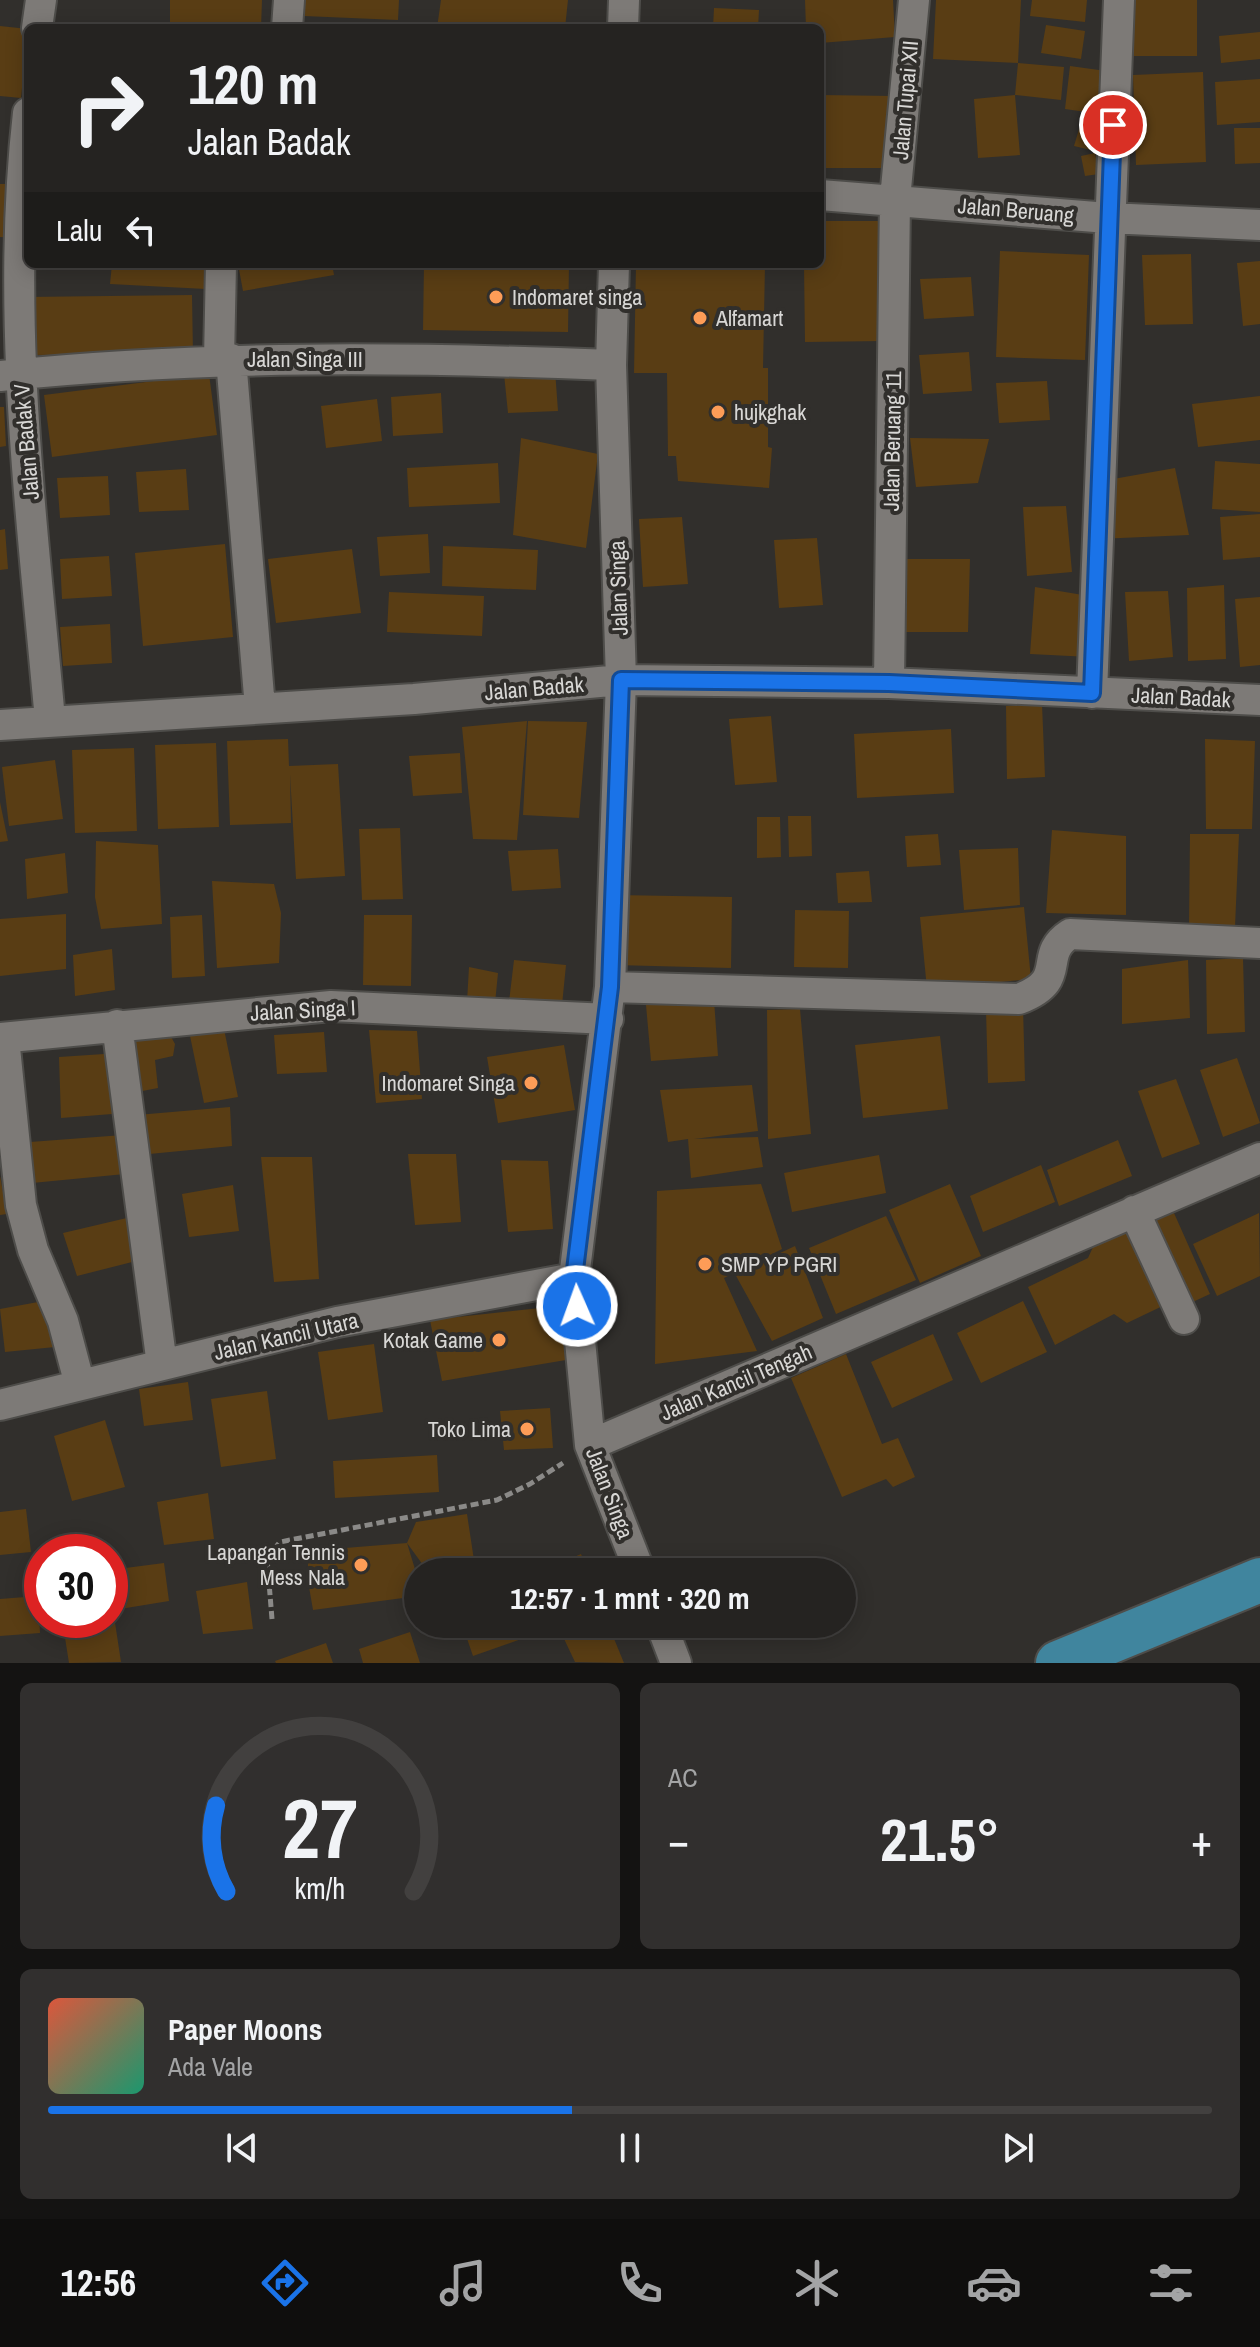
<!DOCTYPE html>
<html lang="id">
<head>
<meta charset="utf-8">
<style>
  :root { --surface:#252321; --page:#312f2e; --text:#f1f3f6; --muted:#a3a4a5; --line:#42403f; --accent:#1a73e8 }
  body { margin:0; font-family:"Archivo Narrow",sans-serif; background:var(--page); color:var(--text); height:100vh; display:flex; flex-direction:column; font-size:30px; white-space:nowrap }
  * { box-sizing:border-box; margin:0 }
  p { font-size:26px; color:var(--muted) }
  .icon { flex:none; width:44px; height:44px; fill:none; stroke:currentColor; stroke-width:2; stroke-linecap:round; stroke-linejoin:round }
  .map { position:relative; height:1663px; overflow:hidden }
  .drawer { display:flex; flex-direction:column; gap:20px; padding:20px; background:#141312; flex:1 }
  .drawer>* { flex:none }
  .banner { position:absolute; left:24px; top:24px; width:800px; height:244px; border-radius:12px; box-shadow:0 4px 20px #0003,0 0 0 2px var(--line); background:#252321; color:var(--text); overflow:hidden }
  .speed { position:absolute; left:24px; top:1534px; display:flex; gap:16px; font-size:40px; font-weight:700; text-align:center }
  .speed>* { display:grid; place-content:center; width:104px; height:104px; border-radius:50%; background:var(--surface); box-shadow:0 4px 20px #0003,0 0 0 2px var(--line); line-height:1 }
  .speed .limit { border:12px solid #d22; background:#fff; color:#111 }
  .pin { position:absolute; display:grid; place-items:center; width:68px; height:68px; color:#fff; margin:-34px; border:4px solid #fff; border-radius:50%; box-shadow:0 2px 8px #0007 }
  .me { position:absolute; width:88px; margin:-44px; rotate:358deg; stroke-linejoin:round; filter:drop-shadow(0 0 6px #0008) }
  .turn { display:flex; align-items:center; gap:28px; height:168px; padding:0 32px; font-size:36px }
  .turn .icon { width:104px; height:104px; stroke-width:2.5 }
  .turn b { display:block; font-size:56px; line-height:68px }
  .then { display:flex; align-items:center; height:76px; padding:0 32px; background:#0003; gap:16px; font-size:30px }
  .big { font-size:60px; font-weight:700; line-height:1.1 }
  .drawer .card { flex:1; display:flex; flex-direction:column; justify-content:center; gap:12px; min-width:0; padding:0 28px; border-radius:12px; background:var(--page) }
  .drawer .dial { align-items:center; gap:0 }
  .dial svg { height:208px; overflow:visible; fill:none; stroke:var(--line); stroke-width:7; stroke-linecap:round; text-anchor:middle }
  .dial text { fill:var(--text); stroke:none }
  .song { display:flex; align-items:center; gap:24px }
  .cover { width:96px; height:96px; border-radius:12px; background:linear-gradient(135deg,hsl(10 70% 55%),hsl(160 70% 35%)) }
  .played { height:8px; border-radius:4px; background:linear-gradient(90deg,var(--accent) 45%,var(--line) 45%) }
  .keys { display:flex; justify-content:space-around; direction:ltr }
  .heat { display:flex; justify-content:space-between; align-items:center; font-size:44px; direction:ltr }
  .drawer .tiles { flex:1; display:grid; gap:20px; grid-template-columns:1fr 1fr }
  .card:last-child { grid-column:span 2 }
  .trip { position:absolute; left:404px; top:1558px; width:452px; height:80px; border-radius:40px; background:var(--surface); box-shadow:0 4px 20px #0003,0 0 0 2px var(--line); font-weight:700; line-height:80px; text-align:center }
  .dock { display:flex; height:128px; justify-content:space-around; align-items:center; background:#0f0e0d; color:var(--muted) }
  .dock .icon { width:56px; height:56px }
  .dock .current { color:var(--accent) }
  .dock b { font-size:36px; color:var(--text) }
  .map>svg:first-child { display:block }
  .building { fill:#593d14 }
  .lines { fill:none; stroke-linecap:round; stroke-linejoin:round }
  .minor-casing { stroke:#4e4d4a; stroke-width:34 }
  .primary-casing { stroke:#4e4d4a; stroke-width:48 }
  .path { stroke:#8b8a88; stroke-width:5; stroke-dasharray:8 4; stroke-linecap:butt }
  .minor { stroke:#7d7a77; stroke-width:30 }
  .primary { stroke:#40859e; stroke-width:44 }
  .route-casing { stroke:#114b97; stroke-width:20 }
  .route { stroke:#1a73e8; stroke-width:14 }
  .poi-dot { fill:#fd9c57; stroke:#312f2c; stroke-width:3 }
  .labels { text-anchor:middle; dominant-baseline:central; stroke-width:8; stroke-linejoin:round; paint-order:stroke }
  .street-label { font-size:22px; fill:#d8d7d5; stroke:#312f2c }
  .poi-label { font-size:22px; fill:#d8d7d5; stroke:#312f2c; text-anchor:start }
</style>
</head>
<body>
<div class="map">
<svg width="1260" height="1663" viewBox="0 0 1260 1663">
  <rect width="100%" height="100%" fill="#312f2c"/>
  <path class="building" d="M170,0H262L261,28H170Z
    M304,0H399L398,20L304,16Z
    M441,0H568L565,28H437Z
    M805,0H893L895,37L820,43V28H806Z
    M936,0H1021L1018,63L933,59Z
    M1032,0H1087L1085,22L1030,16Z
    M1133,0H1197V56H1134Z
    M714,8L759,10L758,28H713Z
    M1046,25L1085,31L1081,59L1041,53Z
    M0,26L28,29L21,98L0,96Z
    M1260,32V59L1221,63L1219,36Z
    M1018,63L1064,67L1061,100L1015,95Z
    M1070,66L1106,71L1100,114L1065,109Z
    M1203,72L1206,162L1136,165L1133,75Z
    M1260,79V122L1217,125L1215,82Z
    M820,95L893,96V168H820Z
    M1015,95L1020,155L978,158L974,99Z
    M1083,116L1103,121L1095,151L1074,146Z
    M1234,128H1260V163L1235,164Z
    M1095,153L1099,174L1085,176L1081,156Z
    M0,184H21L14,238L0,237Z
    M820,221H883L885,341L805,342L804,264H820Z
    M1000,251L1089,255L1085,360L996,357Z
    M1191,254L1193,324L1145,325L1142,255Z
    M1260,261V324L1243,326L1237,263Z
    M112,264H208L206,289L110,284Z
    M238,264H332L334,275L243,291Z
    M424,264H569L568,332L423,330Z
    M636,264H765L763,368H768V447L772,448L769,488L678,481L676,456H668L667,373H634Z
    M971,277L974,316L924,319L920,279Z
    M192,295L193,354L27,355L26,297Z
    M969,352L972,391L923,394L919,355Z
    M555,370L558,411L508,413L504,374Z
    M209,374L217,435L52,457L44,395Z
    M1047,381L1050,420L999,423L996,383Z
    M441,393L443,433L393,436L391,397Z
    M1260,396V440L1198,447L1192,404Z
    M377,399L382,441L326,448L321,406Z
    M0,407H4L6,446L0,447Z
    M521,438L598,454L586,548L513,535Z
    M910,438L989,439L978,483L916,487Z
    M1215,461L1260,464V512L1212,509Z
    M498,463L500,503L409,507L407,468Z
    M1175,468L1189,535L1098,539L1102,481Z
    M186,469L189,510L139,512L136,472Z
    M108,476L110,515L60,518L57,478Z
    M1066,506L1072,572L1027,576L1023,507Z
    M1260,514V557L1223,560L1220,517Z
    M682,517L688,584L643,587L639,519Z
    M5,529L8,569L0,570V530Z
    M428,534L430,573L380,576L377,537Z
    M817,538L823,605L779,608L774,540Z
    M225,544L233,637L143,646L135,553Z
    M443,546L538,550L536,590L442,586Z
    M352,549L361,613L276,623L268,559Z
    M109,556L112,596L62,599L60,559Z
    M895,559H970L968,632H896Z
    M1224,585L1226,659L1188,661L1187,588Z
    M1035,587L1089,596L1090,657L1030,654Z
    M1168,591L1173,657L1129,661L1125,592Z
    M389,592L484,596L482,636L387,632Z
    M1260,597V665L1240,667L1235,599Z
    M110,624L112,663L63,666L60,627Z
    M1042,704L1045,777L1007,779L1006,706Z
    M771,716L777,782L735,785L729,719Z
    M527,721L517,840L473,839L462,727Z
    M528,721L587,722L579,818L523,815Z
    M951,729L954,793L857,798L854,734Z
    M288,739L289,766L338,764L345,876L296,879L290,774L291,823L230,825L227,741Z
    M1205,739L1255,741L1252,829H1206Z
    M216,743L219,827L158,829L155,745Z
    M134,748L137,831L75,833L72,750Z
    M460,753L462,793L413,796L409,756Z
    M55,760L63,819L9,826L2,767Z
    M0,802L8,841L0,842Z
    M788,816H811L812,856L789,857Z
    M757,817H780L781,857L757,858Z
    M400,828L403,899L362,900L359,829Z
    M1052,830L1126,836V915L1046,913Z
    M938,834L941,865L907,867L905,836Z
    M1190,834H1239L1235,927L1189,926Z
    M96,841L158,845L162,924L101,929L95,897Z
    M1018,848L1020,905L964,910L959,850Z
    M558,849L561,888L512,891L508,851Z
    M65,853L68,893L27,899L25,859Z
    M869,871L872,902L838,903L836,873Z
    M212,881L274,884L281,913L279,963L217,968Z
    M616,895L732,897L731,968L615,965Z
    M1024,907L1031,979L927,989L920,917Z
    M795,910L849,911L848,968L794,967Z
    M66,914V969L0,976V919Z
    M202,915L205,976L172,978L170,917Z
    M364,915H412L411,986L363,985Z
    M112,949L115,990L75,996L73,955Z
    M1243,958L1245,1032L1207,1034L1206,960Z
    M514,960L566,965L562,1005L509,1002Z
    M1188,960L1190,1018L1122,1024V969Z
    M469,967L498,973L495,1003L467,1002Z
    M714,1000L718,1056L651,1061L646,1005Z
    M1023,1007L1025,1081L988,1083L986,1010Z
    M800,1009L811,1134L768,1139L767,1010Z
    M224,1029L238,1097L204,1103L190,1036Z
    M369,1030L417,1031L422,1099L376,1103Z
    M324,1032L327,1072L277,1074L274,1035Z
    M169,1033L175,1044L173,1056L155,1060L158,1088L132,1093L123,1038Z
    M940,1036L948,1109L863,1118L855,1045Z
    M564,1045L575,1110L498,1123L487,1057Z
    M119,1053L125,1113L61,1118L59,1057Z
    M1237,1058L1260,1123L1223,1137L1200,1070Z
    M1176,1079L1200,1144L1162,1158L1138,1091Z
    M752,1085L758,1131L694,1139L758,1137L763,1167L691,1178L688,1139L668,1142L660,1090Z
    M230,1107L232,1146L139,1155L137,1115Z
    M123,1135L125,1174L32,1183L30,1142Z
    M1118,1140L1132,1176L1059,1206L1047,1170Z
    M408,1154H456L461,1222L415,1225Z
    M879,1155L886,1193L792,1212L784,1173Z
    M261,1157H312L319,1279L274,1282Z
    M501,1160L548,1161L553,1229L508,1232Z
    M1041,1165L1055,1202L983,1232L970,1196Z
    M0,1176L7,1214L0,1215Z
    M761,1184L782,1249L724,1278L757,1351L655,1364L657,1191Z
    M950,1184L981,1256L920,1283L889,1210Z
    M233,1185L239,1231L189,1237L182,1194Z
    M1174,1213L1210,1294L1184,1306L1145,1225Z
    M1259,1213L1260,1276L1217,1296L1193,1244Z
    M886,1216L916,1280L836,1314L809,1248Z
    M131,1217L140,1260L77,1276L63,1233Z
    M1138,1228L1171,1302L1127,1323L1114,1314L1055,1345L1028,1287L1088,1258L1093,1247Z
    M795,1246L823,1318L772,1341L735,1274Z
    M49,1300L55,1347L5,1352L0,1309Z
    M1023,1301L1047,1352L981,1383L957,1333Z
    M558,1306L566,1360L442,1381L430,1320Z
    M933,1334L953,1380L892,1408L871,1362Z
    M374,1344L383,1412L328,1420L318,1352Z
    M846,1354L882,1444L898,1438L915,1477L893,1487L886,1479L842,1497L791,1378Z
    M188,1382L193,1420L144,1426L139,1389Z
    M267,1391L276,1459L221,1467L211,1399Z
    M550,1408L553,1448L504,1450L500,1411Z
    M105,1420L125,1487L72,1501L54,1436Z
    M437,1455L439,1492L335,1498L333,1461Z
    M208,1493L214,1539L164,1545L157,1502Z
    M26,1509L31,1552L0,1555V1512Z
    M467,1514L474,1560L423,1565L407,1543L418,1579V1596L313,1610L308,1581V1551L407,1543L416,1522Z
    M581,1554L588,1572H539Z
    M164,1563L169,1601L114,1610L110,1570Z
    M247,1582L253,1629L203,1634L196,1591Z
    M38,1596L40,1633L0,1636V1599Z
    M110,1616H114L121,1662L69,1663L63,1625L110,1620Z
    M462,1624H519L524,1638L473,1656Z
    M557,1624H608L624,1663L575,1662Z
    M410,1632L420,1663H363L359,1649Z
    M326,1643L333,1663H276L275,1661Z"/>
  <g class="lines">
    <g class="minor-casing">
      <path id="minor" d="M37,28L41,0
        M287,28L289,0
        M623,28L624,0
        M28,113C5,315 32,519 50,720
        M820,195L1108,218L1260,225
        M614,264L611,365L621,680L610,987L574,1278L590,1445L640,1572
        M219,359L221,264
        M231,359L260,708
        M0,376C206,355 404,357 611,365
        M889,683L895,199L914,0
        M1092,693L1119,0
        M0,725L414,699L621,680L889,683L1260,700
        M610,987L1019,999C1071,979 1036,956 1070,934L1260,943
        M117,1025L162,1365
        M0,1038L331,1006L608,1019
        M4,1038L21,1205L33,1250L63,1321L80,1385
        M1134,1211L1184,1319
        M0,1405L337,1322L574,1278
        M590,1445L1260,1158
        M661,1624L676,1663"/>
    </g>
    <g class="primary-casing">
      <path id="primary" d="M1058,1663L1260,1580"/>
    </g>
    <path class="path" d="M272,1619L267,1558L280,1542L497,1500L530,1484L563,1463"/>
    <use href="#minor" class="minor"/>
    <use href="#primary" class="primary"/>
  </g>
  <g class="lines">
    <g class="route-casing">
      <path id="route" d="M577,1306L574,1278L610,987L621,680L889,683L1092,693L1113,125"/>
    </g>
    <use href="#route" class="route"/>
  </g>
  <g class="poi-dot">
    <circle cx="496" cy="297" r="8"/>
    <circle cx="700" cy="318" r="8"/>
    <circle cx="718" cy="412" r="8"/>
    <circle cx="531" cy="1083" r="8"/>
    <circle cx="705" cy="1264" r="8"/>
    <circle cx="499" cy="1340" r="8"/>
    <circle cx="527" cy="1429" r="8"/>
    <circle cx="361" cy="1565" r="8"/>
  </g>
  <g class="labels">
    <g class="street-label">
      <text transform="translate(905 100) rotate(-85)">Jalan Tupai XII</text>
      <text transform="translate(1016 210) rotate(5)">Jalan Beruang</text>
      <text x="305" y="359">Jalan Singa III</text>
      <text transform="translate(892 441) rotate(-89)">Jalan Beruang 11</text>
      <text transform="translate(26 442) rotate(-95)">Jalan Badak V</text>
      <text transform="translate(618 588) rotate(-92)">Jalan Singa</text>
      <text transform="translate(534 688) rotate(-5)">Jalan Badak</text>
      <text transform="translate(1181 697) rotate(3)">Jalan Badak</text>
      <text transform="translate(303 1010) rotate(-3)">Jalan Singa I</text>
      <text transform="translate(286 1336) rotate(-13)">Jalan Kancil Utara</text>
      <text transform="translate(736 1382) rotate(-23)">Jalan Kancil Tengah</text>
      <text transform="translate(610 1493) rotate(69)">Jalan Singa</text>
    </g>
    <g class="poi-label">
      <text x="512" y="297">Indomaret singa</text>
      <text x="716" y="318">Alfamart</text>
      <text x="734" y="412">hujkghak</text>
      <text x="515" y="1083" text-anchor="end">Indomaret Singa</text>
      <text x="721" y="1264">SMP YP PGRI</text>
      <text x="483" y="1340" text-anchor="end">Kotak Game</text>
      <text x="511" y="1429" text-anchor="end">Toko Lima</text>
      <text x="345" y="1552" text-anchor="end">Lapangan Tennis<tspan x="345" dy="25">Mess Nala</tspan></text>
    </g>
  </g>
</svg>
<div class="speed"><div class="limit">30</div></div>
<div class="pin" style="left:1113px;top:125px;background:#d93025"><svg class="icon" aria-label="arrive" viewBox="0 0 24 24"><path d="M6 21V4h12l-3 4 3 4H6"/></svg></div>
<svg class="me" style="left:577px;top:1306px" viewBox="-20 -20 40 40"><circle r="17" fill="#1a73e8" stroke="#fff" stroke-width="3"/><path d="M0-11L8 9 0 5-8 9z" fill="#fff"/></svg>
<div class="trip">12:57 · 1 mnt · 320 m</div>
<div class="banner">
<div class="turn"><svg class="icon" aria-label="right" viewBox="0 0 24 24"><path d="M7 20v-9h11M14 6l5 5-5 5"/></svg><div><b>120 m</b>Jalan Badak</div></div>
<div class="then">Lalu<svg class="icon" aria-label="left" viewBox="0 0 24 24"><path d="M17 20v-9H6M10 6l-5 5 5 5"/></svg></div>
</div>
</div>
<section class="drawer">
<div class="tiles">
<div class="card dial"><svg viewBox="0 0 100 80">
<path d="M14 69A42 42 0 1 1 86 69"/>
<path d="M14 69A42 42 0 0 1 10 36" stroke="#1a73e8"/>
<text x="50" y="56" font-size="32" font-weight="700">27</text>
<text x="50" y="72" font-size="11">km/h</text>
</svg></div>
<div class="card"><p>AC</p>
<div class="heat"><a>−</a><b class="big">21.5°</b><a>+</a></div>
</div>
<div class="card">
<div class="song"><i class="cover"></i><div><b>Paper Moons</b><p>Ada Vale</p></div></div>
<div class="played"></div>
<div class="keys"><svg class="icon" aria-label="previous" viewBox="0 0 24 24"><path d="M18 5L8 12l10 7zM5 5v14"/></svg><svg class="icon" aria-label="pause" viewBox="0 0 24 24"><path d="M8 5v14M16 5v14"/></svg><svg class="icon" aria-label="next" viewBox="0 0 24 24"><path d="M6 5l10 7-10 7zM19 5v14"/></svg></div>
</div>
</div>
</section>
<nav class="dock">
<b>12:56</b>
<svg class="icon current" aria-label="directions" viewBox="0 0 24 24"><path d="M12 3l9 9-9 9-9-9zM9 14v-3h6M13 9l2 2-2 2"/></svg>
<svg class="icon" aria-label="music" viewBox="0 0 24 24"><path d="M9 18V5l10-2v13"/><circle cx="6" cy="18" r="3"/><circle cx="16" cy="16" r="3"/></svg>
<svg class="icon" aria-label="phone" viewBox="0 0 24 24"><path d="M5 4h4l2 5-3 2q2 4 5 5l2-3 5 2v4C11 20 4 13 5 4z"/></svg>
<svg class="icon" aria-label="climate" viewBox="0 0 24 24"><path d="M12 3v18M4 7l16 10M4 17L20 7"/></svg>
<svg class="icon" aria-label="car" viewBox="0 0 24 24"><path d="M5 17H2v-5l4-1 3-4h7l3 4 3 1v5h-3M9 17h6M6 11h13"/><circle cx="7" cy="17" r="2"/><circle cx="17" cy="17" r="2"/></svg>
<svg class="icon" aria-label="filters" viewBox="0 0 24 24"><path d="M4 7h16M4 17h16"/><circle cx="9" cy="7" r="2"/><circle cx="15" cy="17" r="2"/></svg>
</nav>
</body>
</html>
